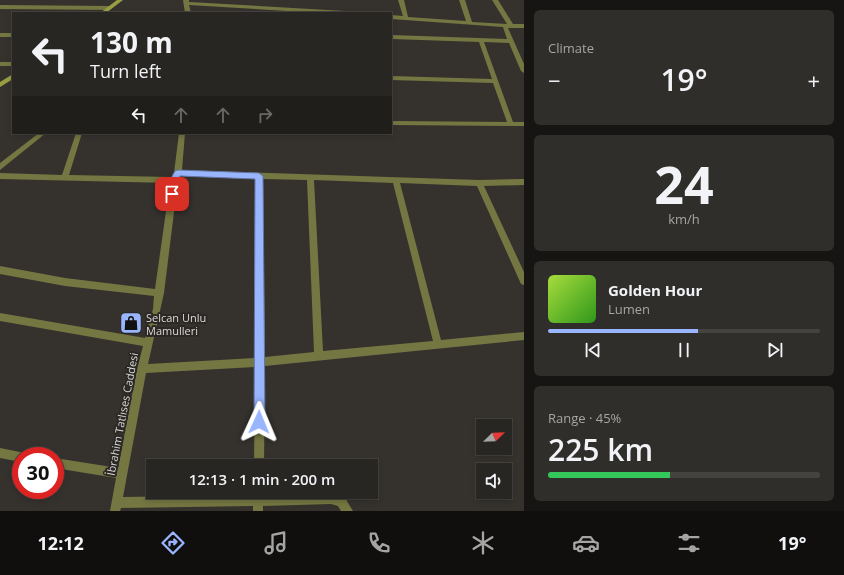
<!DOCTYPE html>
<html lang="en">
<head>
<meta charset="utf-8">
<style>
  :root { --surface:#282622; --page:#302e2a; --text:#f1f3f6; --muted:#a5a5a5; --line:#444340; --accent:#99b5fd }
  body { margin:0; font-family:"Open Sans",sans-serif; background:var(--page); color:var(--text); height:100vh; display:flex; flex-direction:column; font-size:15px; white-space:nowrap }
  * { box-sizing:border-box; margin:0 }
  p { font-size:13px; color:var(--muted) }
  .icon { flex:none; width:22px; height:22px; fill:none; stroke:currentColor; stroke-width:2; stroke-linecap:round; stroke-linejoin:round }
  .map { position:relative; flex:1; overflow:hidden }
  .panel { display:flex; flex-direction:column; gap:10px; padding:10px; background:#161513; width:320px }
  .panel>* { flex:none }
  .guide { position:absolute; left:12px; top:12px; width:380px; height:122px; border-radius:0px; box-shadow:0 2px 6px #0003,0 0 0 1px var(--line); background:#282622; color:var(--text); overflow:hidden }
  .needle { width:26px; rotate:67deg }
  .fabs { position:absolute; left:476px; top:419px; display:grid; gap:8px }
  .fabs a { display:grid; place-items:center; width:36px; height:36px; border-radius:0px; background:var(--surface); box-shadow:0 2px 6px #0003,0 0 0 1px var(--line); font-size:20px }
  .speed { position:absolute; left:12px; top:447px; display:flex; gap:8px; font-size:20px; font-weight:700; text-align:center }
  .speed>* { display:grid; place-content:center; width:52px; height:52px; border-radius:50%; background:var(--surface); box-shadow:0 2px 6px #0003,0 0 0 1px var(--line); line-height:1 }
  .speed .limit { border:6px solid #d22; background:#fff; color:#111 }
  .pin { position:absolute; display:grid; place-items:center; width:34px; height:34px; color:#fff; margin:-17px; border-radius:8px; box-shadow:0 2px 6px #0006 }
  .me { position:absolute; width:44px; margin:-22px; rotate:1deg; stroke-linejoin:round; filter:drop-shadow(0 0 3px #0008) }
  .turn { display:flex; align-items:center; gap:14px; height:84px; padding:0 12px; font-size:18px }
  .turn .icon { width:52px; height:52px; stroke-width:2.5 }
  .turn b { display:block; font-size:28px; line-height:34px }
  .lanes { display:flex; align-items:center; height:38px; padding:0 12px; background:#0003; justify-content:center; gap:20px; direction:ltr }
  .lanes .off { opacity:.35 }
  .big { font-size:30px; font-weight:600; line-height:1.1 }
  .panel .tile { flex:1; display:flex; flex-direction:column; justify-content:center; gap:6px; min-width:0; padding:0 14px; border-radius:6px; background:var(--page) }
  .panel .dial { align-items:center; gap:0 }
  .dial b { font-size:52px; line-height:1 }
  .song { display:flex; align-items:center; gap:12px }
  .cover { width:48px; height:48px; border-radius:6px; background:linear-gradient(135deg,hsl(80 70% 55%),hsl(110 70% 35%)) }
  .played { height:4px; border-radius:2px; background:linear-gradient(90deg,var(--accent) 55%,var(--line) 55%) }
  .keys { display:flex; justify-content:space-around; direction:ltr }
  .heat { display:flex; justify-content:space-between; align-items:center; font-size:22px; direction:ltr }
  .charge { height:6px; border-radius:3px; background:linear-gradient(90deg,#34c759 45%,var(--line) 0) }
  .trip { position:absolute; left:146px; top:459px; width:232px; height:40px; border-radius:0px; background:var(--surface); box-shadow:0 2px 6px #0003,0 0 0 1px var(--line); font-weight:600; line-height:40px; text-align:center }
  .tabs { display:flex; height:64px; justify-content:space-around; align-items:center; background:#100f0e; color:var(--muted) }
  .tabs .icon { width:28px; height:28px }
  .tabs .active { color:var(--accent) }
  .tabs b { font-size:18px; color:var(--text) }
  main { display:flex; flex:1; min-height:0 }
  .map>svg:first-child { display:block }
  .lines { fill:none; stroke-linecap:round; stroke-linejoin:round }
  .street { fill:#747741; fill-rule:evenodd }
  .secondary { fill:#999d42; fill-rule:evenodd }
  .route { fill:#99b5fd; stroke:#6376a4 }
  .labels { text-anchor:middle; dominant-baseline:central; stroke-width:4; stroke-linejoin:round; paint-order:stroke }
  .poi-label { font-size:11px; fill:#dbdad7; stroke:#2b2825; text-anchor:start }
  .street-label { font-size:11px; fill:#dbdad7; stroke:#2b2825 }
</style>
</head>
<body>
<main>
<div class="map">
<svg width="524" height="511" viewBox="0 0 524 511">
  <rect width="100%" height="100%" fill="#35322e"/>
  <g class="lines">
    <path class="street" d="M183,0H189V2L345,11L348,13H320L189,5L191,13H185Z
      M398,0H404L408,17L466,21L459,0H465L472,22L507,24L492,0H498L513,24H524V28H508L524,64V73L521,71L509,43L484,42L513,122H524V126L391,125V121L507,122L493,83L391,80V76L492,79L479,42L391,39V35L507,39L503,27L391,19V15L403,16Z
      M0,5L109,6L112,8L109,10L0,9Z
      M0,33H13V37H0Z
      M0,62H13V66H0Z
      M39,133H46L0,170V163Z
      M76,133H82L69,175L172,177L174,173L179,133H185L182,170L479,180L524,179V185L484,186L524,272V285L521,284L477,186L400,183L441,340L524,332V340L265,366L264,466H254L255,367L146,373L123,497L253,495V492H263V495L331,494L345,498L353,511H341L338,506L331,504L263,506V511H253V506L121,508L120,511H110L116,478L55,468V458L118,468L137,369L143,346L0,321V313L145,338L153,309L154,296L65,286L0,274V266L65,278L155,289L170,183L0,179V173L62,175ZM180,176L255,178V358L148,364L164,293L178,180ZM263,179L307,180L314,352L265,357ZM314,180L393,183L433,341L323,351Z
      M0,448L25,453L26,456H21V462L0,458Z"/>
    <path class="secondary" d="M117,0H123L106,13H100Z
      M13,74V79L0,87V82Z"/>
  </g>
  <path class="route" d="M178,170L259,173L263,176L265,422L263,425L259,427L255,425L254,422L255,179L180,176L177,194L172,197L168,194L170,180L175,171Z"/>
  <defs>
    <g id="shop-square" transform="scale(1.15)"><rect x="-9" y="-9" width="18" height="18" rx="4" fill="#99b5fd" stroke="#2b2825"/><path d="M-5-2.5h2.3a2.7 3.5 0 0 1 5.4 0H5L5.5 6h-11ZM-1.5-2.5h3a1.5 2.3 0 0 0-3 0Z" fill="#111"/></g>
  </defs>
  <g fill-rule="evenodd">
    <use href="#shop-square" x="131" y="323"/>
  </g>
  <g class="labels">
    <g class="poi-label">
      <text x="146" y="317">Selcan Unlu<tspan x="146" dy="13">Mamulleri</tspan></text>
    </g>
    <g class="street-label">
      <text transform="translate(122 414) rotate(-79)">İbrahim Tatlıses Caddesi</text>
    </g>
  </g>
</svg>
<div class="fabs">
<a><svg class="needle" viewBox="-14 -14 28 28"><path d="M0-13l5 13h-10z" fill="#e53935"/><path d="M0 13l5-13h-10z" fill="#a5a5a5"/></svg></a>
<a><svg class="icon" aria-label="sound" viewBox="0 0 24 24"><path d="M4 9h4l5-4v14l-5-4H4zM17 9q2 3 0 6"/></svg></a>
</div>
<div class="speed"><div class="limit">30</div></div>
<div class="pin" style="left:172px;top:194px;background:#d93025"><svg class="icon" aria-label="arrive" viewBox="0 0 24 24"><path d="M6 21V4h12l-3 4 3 4H6"/></svg></div>
<svg class="me" style="left:259px;top:422px" viewBox="-20 -20 40 40"><path d="M0-17L14 15 0 8-14 15z" fill="#99b5fd" stroke="#fff" stroke-width="4"/></svg>
<div class="trip">12:13 · 1 min · 200 m</div>
<div class="guide">
<div class="turn"><svg class="icon" aria-label="left" viewBox="0 0 24 24"><path d="M17 20v-9H6M10 6l-5 5 5 5"/></svg><div><b>130 m</b>Turn left</div></div>
<div class="lanes"><svg class="icon" aria-label="left" viewBox="0 0 24 24"><path d="M17 20v-9H6M10 6l-5 5 5 5"/></svg><svg class="icon off" aria-label="ahead" viewBox="0 0 24 24"><path d="M12 20V5M6 11l6-6 6 6"/></svg><svg class="icon off" aria-label="ahead" viewBox="0 0 24 24"><path d="M12 20V5M6 11l6-6 6 6"/></svg><svg class="icon off" aria-label="right" viewBox="0 0 24 24"><path d="M7 20v-9h11M14 6l5 5-5 5"/></svg></div>
</div>
</div>
<section class="panel">
<div class="tile"><p>Climate</p>
<div class="heat"><a>−</a><b class="big">19°</b><a>+</a></div>
</div>
<div class="tile dial"><b>24</b><p>km/h</p></div>
<div class="tile">
<div class="song"><i class="cover"></i><div><b>Golden Hour</b><p>Lumen</p></div></div>
<div class="played"></div>
<div class="keys"><svg class="icon" aria-label="previous" viewBox="0 0 24 24"><path d="M18 5L8 12l10 7zM5 5v14"/></svg><svg class="icon" aria-label="pause" viewBox="0 0 24 24"><path d="M8 5v14M16 5v14"/></svg><svg class="icon" aria-label="next" viewBox="0 0 24 24"><path d="M6 5l10 7-10 7zM19 5v14"/></svg></div>
</div>
<div class="tile"><p>Range · 45%</p><b class="big">225 km</b><div class="charge"></div></div>
</section>
</main>
<nav class="tabs">
<b>12:12</b>
<svg class="icon active" aria-label="directions" viewBox="0 0 24 24"><path d="M12 3l9 9-9 9-9-9zM9 14v-3h6M13 9l2 2-2 2"/></svg>
<svg class="icon" aria-label="music" viewBox="0 0 24 24"><path d="M9 18V5l10-2v13"/><circle cx="6" cy="18" r="3"/><circle cx="16" cy="16" r="3"/></svg>
<svg class="icon" aria-label="phone" viewBox="0 0 24 24"><path d="M5 4h4l2 5-3 2q2 4 5 5l2-3 5 2v4C11 20 4 13 5 4z"/></svg>
<svg class="icon" aria-label="climate" viewBox="0 0 24 24"><path d="M12 3v18M4 7l16 10M4 17L20 7"/></svg>
<svg class="icon" aria-label="car" viewBox="0 0 24 24"><path d="M5 17H2v-5l4-1 3-4h7l3 4 3 1v5h-3M9 17h6M6 11h13"/><circle cx="7" cy="17" r="2"/><circle cx="17" cy="17" r="2"/></svg>
<svg class="icon" aria-label="filters" viewBox="0 0 24 24"><path d="M4 7h16M4 17h16"/><circle cx="9" cy="7" r="2"/><circle cx="15" cy="17" r="2"/></svg>
<b>19°</b>
</nav>
</body>
</html>
